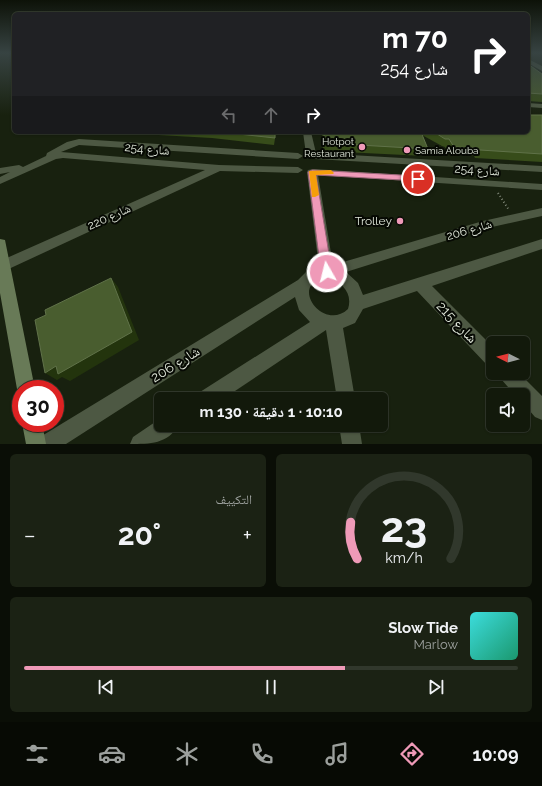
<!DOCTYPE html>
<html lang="ar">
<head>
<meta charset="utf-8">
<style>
  :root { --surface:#12190b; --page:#1b2214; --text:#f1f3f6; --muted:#9ca09d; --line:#31382c; --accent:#ef9ab8 }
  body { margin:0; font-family:Raleway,"Noto Naskh Arabic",sans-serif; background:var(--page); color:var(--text); direction:rtl; height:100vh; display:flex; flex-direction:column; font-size:15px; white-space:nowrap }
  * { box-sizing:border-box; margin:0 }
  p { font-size:13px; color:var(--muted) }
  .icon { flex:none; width:22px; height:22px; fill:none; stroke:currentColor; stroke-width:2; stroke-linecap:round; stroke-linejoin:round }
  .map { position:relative; height:444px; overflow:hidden; direction:ltr }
  .details { display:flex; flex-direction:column; gap:10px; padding:10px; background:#0a0e06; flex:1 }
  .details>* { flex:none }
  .hud { position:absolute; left:12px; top:12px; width:518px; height:122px; border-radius:6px; box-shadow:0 1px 3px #0004,0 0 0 1px var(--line); direction:rtl; background:#202124; color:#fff; overflow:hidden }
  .needle { width:26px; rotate:276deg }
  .buttons { position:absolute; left:486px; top:336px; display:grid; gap:8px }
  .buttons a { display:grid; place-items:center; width:44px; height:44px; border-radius:6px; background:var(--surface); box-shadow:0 1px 3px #0004,0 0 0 1px var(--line); font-size:20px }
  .speed { position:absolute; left:12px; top:380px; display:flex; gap:8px; font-size:20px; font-weight:700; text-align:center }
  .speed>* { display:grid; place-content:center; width:52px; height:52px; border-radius:50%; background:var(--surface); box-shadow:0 1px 3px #0004,0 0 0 1px var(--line); line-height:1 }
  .speed .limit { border:6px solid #d22; background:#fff; color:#111 }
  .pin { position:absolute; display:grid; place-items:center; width:34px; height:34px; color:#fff; margin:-17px; border:2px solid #fff; border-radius:50%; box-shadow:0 1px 4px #0007 }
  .me { position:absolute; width:44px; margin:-22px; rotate:352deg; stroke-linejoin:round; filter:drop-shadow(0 0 3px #0008) }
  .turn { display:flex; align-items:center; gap:14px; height:84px; padding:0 16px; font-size:18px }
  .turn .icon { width:52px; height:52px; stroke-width:2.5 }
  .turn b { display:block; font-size:28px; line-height:34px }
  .lanes { display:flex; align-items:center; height:38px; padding:0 16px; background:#0003; justify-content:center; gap:20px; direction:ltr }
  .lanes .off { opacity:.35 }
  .big { font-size:30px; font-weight:700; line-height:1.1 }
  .details .tile { flex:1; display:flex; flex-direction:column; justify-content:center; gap:6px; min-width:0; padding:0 14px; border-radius:6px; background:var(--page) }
  .details .dial { align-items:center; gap:0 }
  .dial svg { height:104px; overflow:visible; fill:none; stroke:var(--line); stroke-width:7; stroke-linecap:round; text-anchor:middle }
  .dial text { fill:var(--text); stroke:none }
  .song { display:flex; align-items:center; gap:12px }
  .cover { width:48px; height:48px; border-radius:6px; background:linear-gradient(135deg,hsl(180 70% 55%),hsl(160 70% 35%)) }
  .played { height:4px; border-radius:2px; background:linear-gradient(90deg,var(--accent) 65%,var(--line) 65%) }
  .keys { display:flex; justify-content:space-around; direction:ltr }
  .heat { display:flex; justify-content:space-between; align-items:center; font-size:22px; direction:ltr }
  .details .tiles { flex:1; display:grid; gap:10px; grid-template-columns:1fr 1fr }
  .tile:last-child { grid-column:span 2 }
  .trip { position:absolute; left:154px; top:392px; width:234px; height:40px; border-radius:6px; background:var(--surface); box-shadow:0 1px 3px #0004,0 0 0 1px var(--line); font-weight:700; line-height:40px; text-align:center; direction:rtl }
  .tab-bar { display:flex; height:64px; justify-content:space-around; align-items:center; background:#070a04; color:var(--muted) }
  .tab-bar .icon { width:28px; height:28px }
  .tab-bar .on { color:var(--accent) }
  .tab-bar b { font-size:18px; color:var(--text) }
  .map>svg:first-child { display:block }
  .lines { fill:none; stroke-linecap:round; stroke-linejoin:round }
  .path { stroke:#818979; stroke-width:2; stroke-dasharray:1 2.5; stroke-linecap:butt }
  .street { fill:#4d5843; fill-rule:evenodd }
  .secondary { fill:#687a57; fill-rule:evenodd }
  .wall { fill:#374c1a }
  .shaded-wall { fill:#23340d }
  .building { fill:#495d2f; stroke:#607249 }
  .route { fill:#ef9ab8; stroke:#9b6478 }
  .slow { fill:#f59e0b }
  .poi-dot { fill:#ef9ab8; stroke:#060903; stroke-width:1.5 }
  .labels { text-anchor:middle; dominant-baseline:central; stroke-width:4; stroke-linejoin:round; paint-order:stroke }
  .far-poi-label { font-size:10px; fill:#dee5d8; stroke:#060903; text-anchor:end }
  .street-label { font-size:12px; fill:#dee5d8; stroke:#060903 }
  .poi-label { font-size:12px; fill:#dee5d8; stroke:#060903; text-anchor:end }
  .near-street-label { font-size:14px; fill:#dee5d8; stroke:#060903 }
</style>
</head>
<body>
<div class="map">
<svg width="542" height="444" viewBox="0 0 542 444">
  <rect width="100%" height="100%" fill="#18210f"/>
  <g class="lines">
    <path class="path" d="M498,193L509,210"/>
    <path class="street" d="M528,59L542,66V71L528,63Z
      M528,103L542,104V108L528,107Z
      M303,132H311L316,153L542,166V172L315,159L306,154Z
      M79,139L298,153L303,156L298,159L79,145L61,152L219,165L298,167L303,170L298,173L220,171L0,273V261L205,170L63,158L56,159L0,184V177L10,172L0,174V168L19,165L23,167L46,156L47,153L67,142Z
      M314,169L542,184V190L318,175L333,265L483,221L542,208V216L483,229L346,272L358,283L363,295L542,239V249L432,286L493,347V368L487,365L417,291L363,309L355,323L343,328L355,399H337L326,330L223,399H198L200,392L310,322L299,310L295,297L66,444H37L40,437L298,280L307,271L319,268L307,172L308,170ZM328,278C342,282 353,293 348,309C326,330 295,293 316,281C319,279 324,279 328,278Z
      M498,373H519L542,396V420L535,417L523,403V395H515L501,379Z
      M161,418V425H178C169,444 149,444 130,444L133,437Z
      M339,425H359L362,444H342Z"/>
    <path class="secondary" d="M0,239L5,240L35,389H21V396L17,389L0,293Z
      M22,423H42L46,444H26Z"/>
  </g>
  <path class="wall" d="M538,53H542V55Z
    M528,64L542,74V102L528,101Z
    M530,115H542V162L475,158L474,156L449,154L445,147L442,146L422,135L428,149L425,156L323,151L322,132H528Z
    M105,132H276L274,145L212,138Z"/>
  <path class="shaded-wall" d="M111,278L118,287L139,340L70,381L62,377L57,380L45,373Z"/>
  <path class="building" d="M528,64L542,74V94L528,93Z
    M528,112L530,115H542V154L480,150L478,148L454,147L449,139H445L434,132H528Z
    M220,132H275V138Z
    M324,132H421L428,149L324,143Z
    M111,278L132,332L58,374L56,366L45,373L35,320L46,315L45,310Z"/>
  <linearGradient id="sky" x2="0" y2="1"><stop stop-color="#0d1208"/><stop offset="0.46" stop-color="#374342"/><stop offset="1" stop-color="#374342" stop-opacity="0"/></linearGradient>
  <rect width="542" height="115" fill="url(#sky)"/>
  <path class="route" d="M312,170L418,176L422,179L418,181L316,175L332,272L330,275H323L321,272L308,172Z"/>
  <path class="slow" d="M331,170L334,173L333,174L316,175L319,195L315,197H312L309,171Z"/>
  <g class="poi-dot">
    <circle cx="362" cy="147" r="4"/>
    <circle cx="407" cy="150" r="4"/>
    <circle cx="400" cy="221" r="4"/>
  </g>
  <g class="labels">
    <g class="far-poi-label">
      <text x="354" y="141">Hotpot<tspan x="354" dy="12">Restaurant</tspan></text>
      <text x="415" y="150" text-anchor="start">Samia Alouba</text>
    </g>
    <g class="street-label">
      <text transform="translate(147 149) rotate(5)">شارع 254</text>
      <text transform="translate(477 170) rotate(4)">شارع 254</text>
      <text transform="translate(109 217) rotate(-24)">شارع 220</text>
      <text transform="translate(469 230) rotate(-16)">شارع 206</text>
    </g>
    <g class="poi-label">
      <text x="392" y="221">Trolley</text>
    </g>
    <g class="near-street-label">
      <text transform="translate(457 322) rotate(46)">شارع 215</text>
      <text transform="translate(175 364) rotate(-32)">شارع 206</text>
    </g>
  </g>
</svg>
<div class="buttons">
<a><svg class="needle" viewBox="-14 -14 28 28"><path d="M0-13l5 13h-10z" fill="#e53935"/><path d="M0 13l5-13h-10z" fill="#9ca09d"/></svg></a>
<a><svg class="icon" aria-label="sound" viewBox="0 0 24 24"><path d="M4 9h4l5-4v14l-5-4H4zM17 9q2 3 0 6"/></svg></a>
</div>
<div class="speed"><div class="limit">30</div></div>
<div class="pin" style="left:418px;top:179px;background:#d93025"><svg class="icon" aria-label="arrive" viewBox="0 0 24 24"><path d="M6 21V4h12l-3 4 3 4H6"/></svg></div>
<svg class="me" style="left:327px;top:272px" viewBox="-20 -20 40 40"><circle r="17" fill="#ef9ab8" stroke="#fff" stroke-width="3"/><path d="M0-11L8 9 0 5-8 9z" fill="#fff"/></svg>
<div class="trip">10:10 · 1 دقيقة · 130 m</div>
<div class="hud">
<div class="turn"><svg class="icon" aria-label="right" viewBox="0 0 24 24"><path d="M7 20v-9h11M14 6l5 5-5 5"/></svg><div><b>70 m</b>شارع 254</div></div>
<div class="lanes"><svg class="icon off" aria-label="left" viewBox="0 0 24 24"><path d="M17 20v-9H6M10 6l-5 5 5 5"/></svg><svg class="icon off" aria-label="ahead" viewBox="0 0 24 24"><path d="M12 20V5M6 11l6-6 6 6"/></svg><svg class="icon" aria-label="right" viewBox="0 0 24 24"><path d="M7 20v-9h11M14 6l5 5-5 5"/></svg></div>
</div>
</div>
<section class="details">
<div class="tiles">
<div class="tile dial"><svg viewBox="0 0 100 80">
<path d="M14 69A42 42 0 1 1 86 69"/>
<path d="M14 69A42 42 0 0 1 9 41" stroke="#ef9ab8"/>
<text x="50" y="56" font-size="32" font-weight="700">23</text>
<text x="50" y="72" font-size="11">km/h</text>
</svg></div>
<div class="tile"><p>التكييف</p>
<div class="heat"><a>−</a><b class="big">20°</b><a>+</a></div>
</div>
<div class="tile">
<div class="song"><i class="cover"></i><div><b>Slow Tide</b><p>Marlow</p></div></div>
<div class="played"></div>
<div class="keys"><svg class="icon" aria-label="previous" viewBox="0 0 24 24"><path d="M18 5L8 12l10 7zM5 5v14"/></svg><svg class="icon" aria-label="pause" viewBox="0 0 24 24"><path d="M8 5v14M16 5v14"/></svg><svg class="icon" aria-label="next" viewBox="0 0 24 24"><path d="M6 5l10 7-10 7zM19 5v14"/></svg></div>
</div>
</div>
</section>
<nav class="tab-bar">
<b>10:09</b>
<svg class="icon on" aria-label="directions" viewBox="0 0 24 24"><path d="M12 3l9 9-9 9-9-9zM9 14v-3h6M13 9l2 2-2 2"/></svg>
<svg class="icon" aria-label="music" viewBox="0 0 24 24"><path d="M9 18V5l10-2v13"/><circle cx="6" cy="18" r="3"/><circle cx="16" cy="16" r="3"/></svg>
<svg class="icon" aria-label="phone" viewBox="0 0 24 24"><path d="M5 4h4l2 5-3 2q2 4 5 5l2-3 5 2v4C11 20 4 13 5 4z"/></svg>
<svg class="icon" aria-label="climate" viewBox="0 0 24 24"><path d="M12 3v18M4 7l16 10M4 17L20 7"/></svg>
<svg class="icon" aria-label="car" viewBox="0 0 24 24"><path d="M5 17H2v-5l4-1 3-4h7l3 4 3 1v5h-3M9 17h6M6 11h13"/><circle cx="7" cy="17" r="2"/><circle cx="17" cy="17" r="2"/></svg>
<svg class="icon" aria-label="filters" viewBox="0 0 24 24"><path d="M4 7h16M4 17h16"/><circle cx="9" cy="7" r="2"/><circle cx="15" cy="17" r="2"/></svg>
</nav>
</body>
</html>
